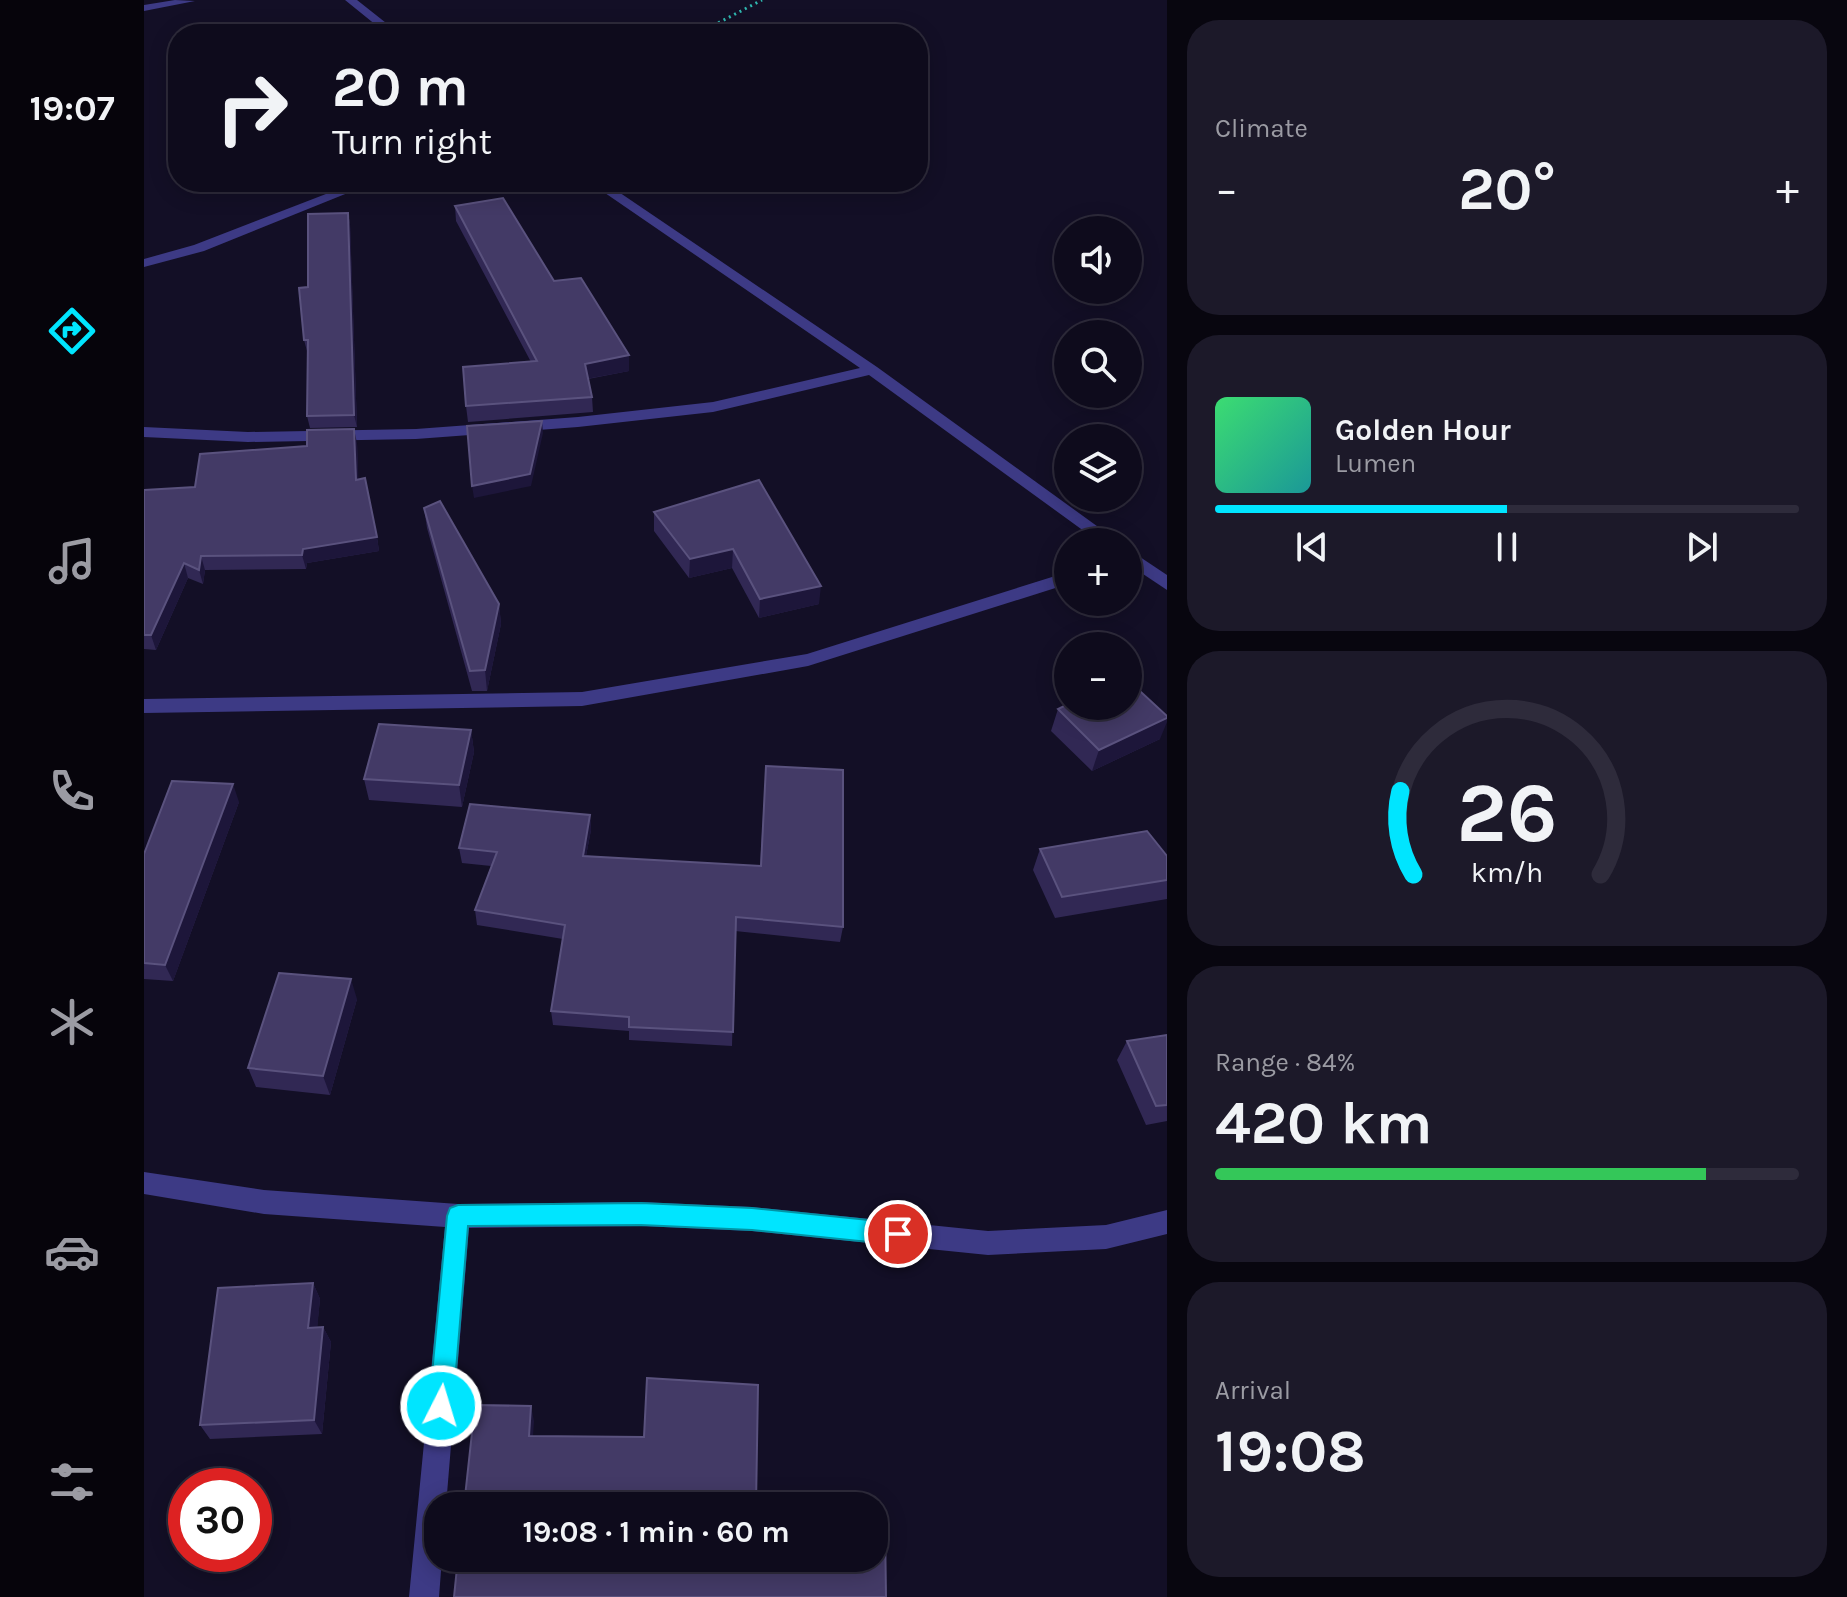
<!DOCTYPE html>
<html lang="en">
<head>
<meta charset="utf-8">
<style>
  :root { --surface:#0e0b1c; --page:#1c1929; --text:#f1f3f6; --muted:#9b9ba3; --line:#2e2b3b; --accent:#00e5ff }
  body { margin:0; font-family:Karla,sans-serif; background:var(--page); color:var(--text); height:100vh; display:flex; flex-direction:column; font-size:30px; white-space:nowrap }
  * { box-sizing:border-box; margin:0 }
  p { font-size:26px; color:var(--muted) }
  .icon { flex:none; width:44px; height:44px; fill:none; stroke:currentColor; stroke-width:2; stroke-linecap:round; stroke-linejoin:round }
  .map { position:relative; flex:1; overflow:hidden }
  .details { display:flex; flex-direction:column; gap:20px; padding:20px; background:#08060f; width:680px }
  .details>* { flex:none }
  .top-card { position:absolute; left:24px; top:24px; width:760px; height:168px; border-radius:32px; box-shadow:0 4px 20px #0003,0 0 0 2px var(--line); background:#0e0b1c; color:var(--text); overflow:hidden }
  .fabs { position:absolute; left:910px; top:216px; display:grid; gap:16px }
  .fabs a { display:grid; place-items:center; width:88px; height:88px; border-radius:50%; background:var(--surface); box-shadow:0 4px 20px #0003,0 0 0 2px var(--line); font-size:40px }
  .speed { position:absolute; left:24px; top:1468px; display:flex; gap:16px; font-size:40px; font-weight:700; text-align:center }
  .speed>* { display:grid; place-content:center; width:104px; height:104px; border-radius:50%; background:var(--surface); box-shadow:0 4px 20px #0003,0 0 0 2px var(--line); line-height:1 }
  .speed .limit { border:12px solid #d22; background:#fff; color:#111 }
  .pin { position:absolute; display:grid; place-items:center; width:68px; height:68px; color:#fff; margin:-34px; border:4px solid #fff; border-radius:50%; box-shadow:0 2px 8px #0007 }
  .me { position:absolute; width:88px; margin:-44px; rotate:5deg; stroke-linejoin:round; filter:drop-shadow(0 0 6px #0008) }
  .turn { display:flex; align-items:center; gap:28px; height:168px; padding:0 32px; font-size:36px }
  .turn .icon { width:104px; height:104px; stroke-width:2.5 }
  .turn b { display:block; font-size:56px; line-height:68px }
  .big { font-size:60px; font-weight:700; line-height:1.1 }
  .details .card { flex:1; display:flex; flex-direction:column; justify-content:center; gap:12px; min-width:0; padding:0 28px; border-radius:32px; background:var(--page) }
  .details .dial { align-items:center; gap:0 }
  .dial svg { height:208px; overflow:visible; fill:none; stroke:var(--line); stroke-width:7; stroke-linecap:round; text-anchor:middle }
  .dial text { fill:var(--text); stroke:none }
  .song { display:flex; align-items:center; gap:24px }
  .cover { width:96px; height:96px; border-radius:12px; background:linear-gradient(135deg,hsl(140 70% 55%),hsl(180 70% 35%)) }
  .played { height:8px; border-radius:4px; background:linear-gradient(90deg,var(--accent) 50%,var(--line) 50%) }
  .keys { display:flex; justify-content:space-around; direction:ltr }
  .heat { display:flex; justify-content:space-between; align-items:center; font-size:44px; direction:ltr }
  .charge { height:12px; border-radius:6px; background:linear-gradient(90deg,#34c759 84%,var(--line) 0) }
  .trip { position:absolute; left:280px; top:1492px; width:464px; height:80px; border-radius:32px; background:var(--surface); box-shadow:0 4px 20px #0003,0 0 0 2px var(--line); font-weight:700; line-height:80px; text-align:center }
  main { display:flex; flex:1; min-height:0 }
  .dock { display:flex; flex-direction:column; width:144px; justify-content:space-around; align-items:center; background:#06040b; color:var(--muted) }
  .dock .icon { width:56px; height:56px }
  .dock .active { color:var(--accent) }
  .dock b { font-size:36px; color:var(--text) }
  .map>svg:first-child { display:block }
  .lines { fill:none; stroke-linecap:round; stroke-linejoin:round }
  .path { stroke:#2fb8b0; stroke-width:3; stroke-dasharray:2 4; stroke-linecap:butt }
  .minor { fill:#3d3a85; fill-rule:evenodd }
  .wall { fill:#312854 }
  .shaded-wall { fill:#1d163a }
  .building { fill:#433a66; stroke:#5a527e; stroke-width:2 }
  .route { fill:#00e5ff; stroke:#0095a6; stroke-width:2 }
</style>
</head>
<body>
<main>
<nav class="dock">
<b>19:07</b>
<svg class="icon active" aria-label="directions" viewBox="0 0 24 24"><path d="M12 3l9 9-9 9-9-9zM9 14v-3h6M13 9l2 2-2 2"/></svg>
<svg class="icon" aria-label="music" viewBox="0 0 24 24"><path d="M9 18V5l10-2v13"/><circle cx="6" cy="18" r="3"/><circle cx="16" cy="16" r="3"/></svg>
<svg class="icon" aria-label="phone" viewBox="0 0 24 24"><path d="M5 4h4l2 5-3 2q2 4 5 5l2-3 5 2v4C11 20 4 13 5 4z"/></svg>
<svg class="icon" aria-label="climate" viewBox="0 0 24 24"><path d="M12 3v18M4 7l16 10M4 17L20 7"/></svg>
<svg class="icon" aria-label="car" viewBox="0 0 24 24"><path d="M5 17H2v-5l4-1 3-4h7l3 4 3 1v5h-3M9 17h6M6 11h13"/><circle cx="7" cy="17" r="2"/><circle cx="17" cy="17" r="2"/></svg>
<svg class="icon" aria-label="filters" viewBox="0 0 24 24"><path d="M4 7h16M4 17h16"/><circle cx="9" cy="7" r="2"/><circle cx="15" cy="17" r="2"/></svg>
</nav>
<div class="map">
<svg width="1023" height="1597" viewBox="0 0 1023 1597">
  <rect width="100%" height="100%" fill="#130f26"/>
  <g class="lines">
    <path class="path" d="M553,34L618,0"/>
    <path class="minor" d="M31,0L51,1L0,11V5Z
      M201,0H213L256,34H243Z
      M213,182H231L60,251L0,267V259L50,245Z
      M445,182H460L733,367L975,542H955L725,375L569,412L434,427L272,439L104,442L0,437V427L104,432L272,429L434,417L569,402L716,368Z
      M984,549L1023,575V590L984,564Z
      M924,572V584L664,666L438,706L0,713V699L438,692L663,654Z
      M0,1172L120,1190L314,1204L497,1202L608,1207L844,1231L962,1225L1023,1210V1234L962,1249L844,1255L608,1231L497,1226L325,1228L302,1506H294V1558H298L295,1597H265L301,1227L120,1214L0,1194Z"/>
  </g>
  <path class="wall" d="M311,206L410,281L485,355V371L444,379L448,397L449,412L324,422L322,406L387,362L312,221Z
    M204,213L206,224L213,427L166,428L163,416L164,351H163L160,340L164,287Z
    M213,443L214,480L233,537L235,551L163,563L162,569L61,570L59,584L44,578L12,650L0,649V490L51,487Z
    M615,480L675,604L615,618L588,568L545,578L510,531V512Z
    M280,508L355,604L357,624L343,691H328L283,528Z
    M914,709L1016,739L948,771L907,731Z
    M327,730L330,752L318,807L225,800L220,779Z
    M622,766L699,927L696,942L591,931L588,1046L485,1040V1031L409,1025L407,1011L419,939L333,925L331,910L347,866L318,863L315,848L446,815L447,830L442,856L616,866Z
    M95,802L29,981L0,979V854Z
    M896,849L1023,856V899L911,918L889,870Z
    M213,999L186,1095L112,1087L104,1068Z
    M1023,1035V1121L1002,1125L973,1060L983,1041Z
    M169,1283L176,1299L173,1327H179L187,1342L178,1434L66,1439L56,1425Z"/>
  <path class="shaded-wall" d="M204,213L206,224L213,427L210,415Z
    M485,355V371L442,379L441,364Z
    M398,421L399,433L387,486L330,498L328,486Z
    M210,429L213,443L215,494L212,480Z
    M233,537L235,551L163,563L162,569L158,555L159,549Z
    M589,549L588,568L545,578L546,559Z
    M57,556L61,570L59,584L55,570Z
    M40,563L44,578L12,650L7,635Z
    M677,586L675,604L615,618L616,599Z
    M355,604L357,624L343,691L341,670Z
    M1023,718V722L1016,739L948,771L955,750Z
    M327,730L330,752L318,807L315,785Z
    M89,784L95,802L29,981L21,965Z
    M446,815L447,830L439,871V856Z
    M207,979L213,999L186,1095L179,1076Z
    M169,1283L176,1299L172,1343L164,1328Z
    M179,1327L187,1342L178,1434L170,1420Z
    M387,1406L390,1421L388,1450L385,1436Z"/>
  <path class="building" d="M359,198L410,281L437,278L485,355L441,364L448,397L322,406L319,367L393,361L311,206Z
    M204,213L210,415L163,416L164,340H160L155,288L164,287V214Z
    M398,421L386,474L328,486L323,426Z
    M210,429L212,480L221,478L233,537L159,549L158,555L57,556L55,570L40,563L7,635H0V490L51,487L56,454L163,446V430Z
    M615,480L677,586L616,599L589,549L546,559L510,512Z
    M296,501L355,604L341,670L326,671L280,508Z
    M984,680L1023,716V718L955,750L914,709L924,704V706H984Z
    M235,724L327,730L315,785L220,779Z
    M622,766L699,770V927L592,917L589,1032L485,1027V1017L407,1011L421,925L331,910L353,852L315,848L326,804L446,815L439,856L617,866Z
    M28,781L89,784L21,965L0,963V854Z
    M1003,831L1023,856V880L918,897L896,849Z
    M135,973L207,979L179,1076L104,1068Z
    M1023,1035V1105L1012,1106L983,1041Z
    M169,1283L164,1328L179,1327L170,1420L56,1425L74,1288Z
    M503,1378L614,1385L612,1506H320L331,1405L387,1406L385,1436L500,1437Z
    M730,1524L741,1525L742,1597H310L314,1558H730Z"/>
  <path class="route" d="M497,1203L608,1208L754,1223L762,1226L765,1234L762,1242L754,1245L608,1230L497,1225L324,1226L309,1406L306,1415L297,1418L288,1415L285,1406L303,1216L306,1208L314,1205Z"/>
</svg>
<div class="fabs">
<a><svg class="icon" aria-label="sound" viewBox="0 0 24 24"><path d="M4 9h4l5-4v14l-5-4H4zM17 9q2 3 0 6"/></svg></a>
<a><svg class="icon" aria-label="search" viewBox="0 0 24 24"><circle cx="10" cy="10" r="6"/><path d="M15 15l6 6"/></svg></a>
<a><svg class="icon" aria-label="layers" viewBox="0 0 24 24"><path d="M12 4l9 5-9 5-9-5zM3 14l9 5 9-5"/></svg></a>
<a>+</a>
<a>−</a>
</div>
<div class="speed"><div class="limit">30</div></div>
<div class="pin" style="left:754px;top:1234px;background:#d93025"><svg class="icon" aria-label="arrive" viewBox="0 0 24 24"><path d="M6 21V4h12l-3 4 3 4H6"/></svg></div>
<svg class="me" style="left:297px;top:1406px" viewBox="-20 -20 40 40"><circle r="17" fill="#00e5ff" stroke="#fff" stroke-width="3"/><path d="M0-11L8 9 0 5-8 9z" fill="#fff"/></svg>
<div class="trip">19:08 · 1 min · 60 m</div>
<div class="top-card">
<div class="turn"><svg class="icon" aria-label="right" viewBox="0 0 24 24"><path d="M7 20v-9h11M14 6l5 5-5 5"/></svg><div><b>20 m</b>Turn right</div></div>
</div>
</div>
<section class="details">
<div class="card"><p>Climate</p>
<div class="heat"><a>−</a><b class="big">20°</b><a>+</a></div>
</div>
<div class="card">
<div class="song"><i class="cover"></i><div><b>Golden Hour</b><p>Lumen</p></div></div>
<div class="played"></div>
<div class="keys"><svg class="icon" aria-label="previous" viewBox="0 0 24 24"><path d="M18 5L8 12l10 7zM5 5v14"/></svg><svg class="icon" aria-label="pause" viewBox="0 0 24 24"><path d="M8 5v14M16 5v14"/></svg><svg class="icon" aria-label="next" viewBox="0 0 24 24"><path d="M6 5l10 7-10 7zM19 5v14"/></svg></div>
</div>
<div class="card dial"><svg viewBox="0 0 100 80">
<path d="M14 69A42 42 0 1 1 86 69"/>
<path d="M14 69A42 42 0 0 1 9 37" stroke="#00e5ff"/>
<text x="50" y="56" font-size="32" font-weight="700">26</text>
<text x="50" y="72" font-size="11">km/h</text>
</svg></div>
<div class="card"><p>Range · 84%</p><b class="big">420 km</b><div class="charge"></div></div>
<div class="card"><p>Arrival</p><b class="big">19:08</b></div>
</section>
</main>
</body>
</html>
